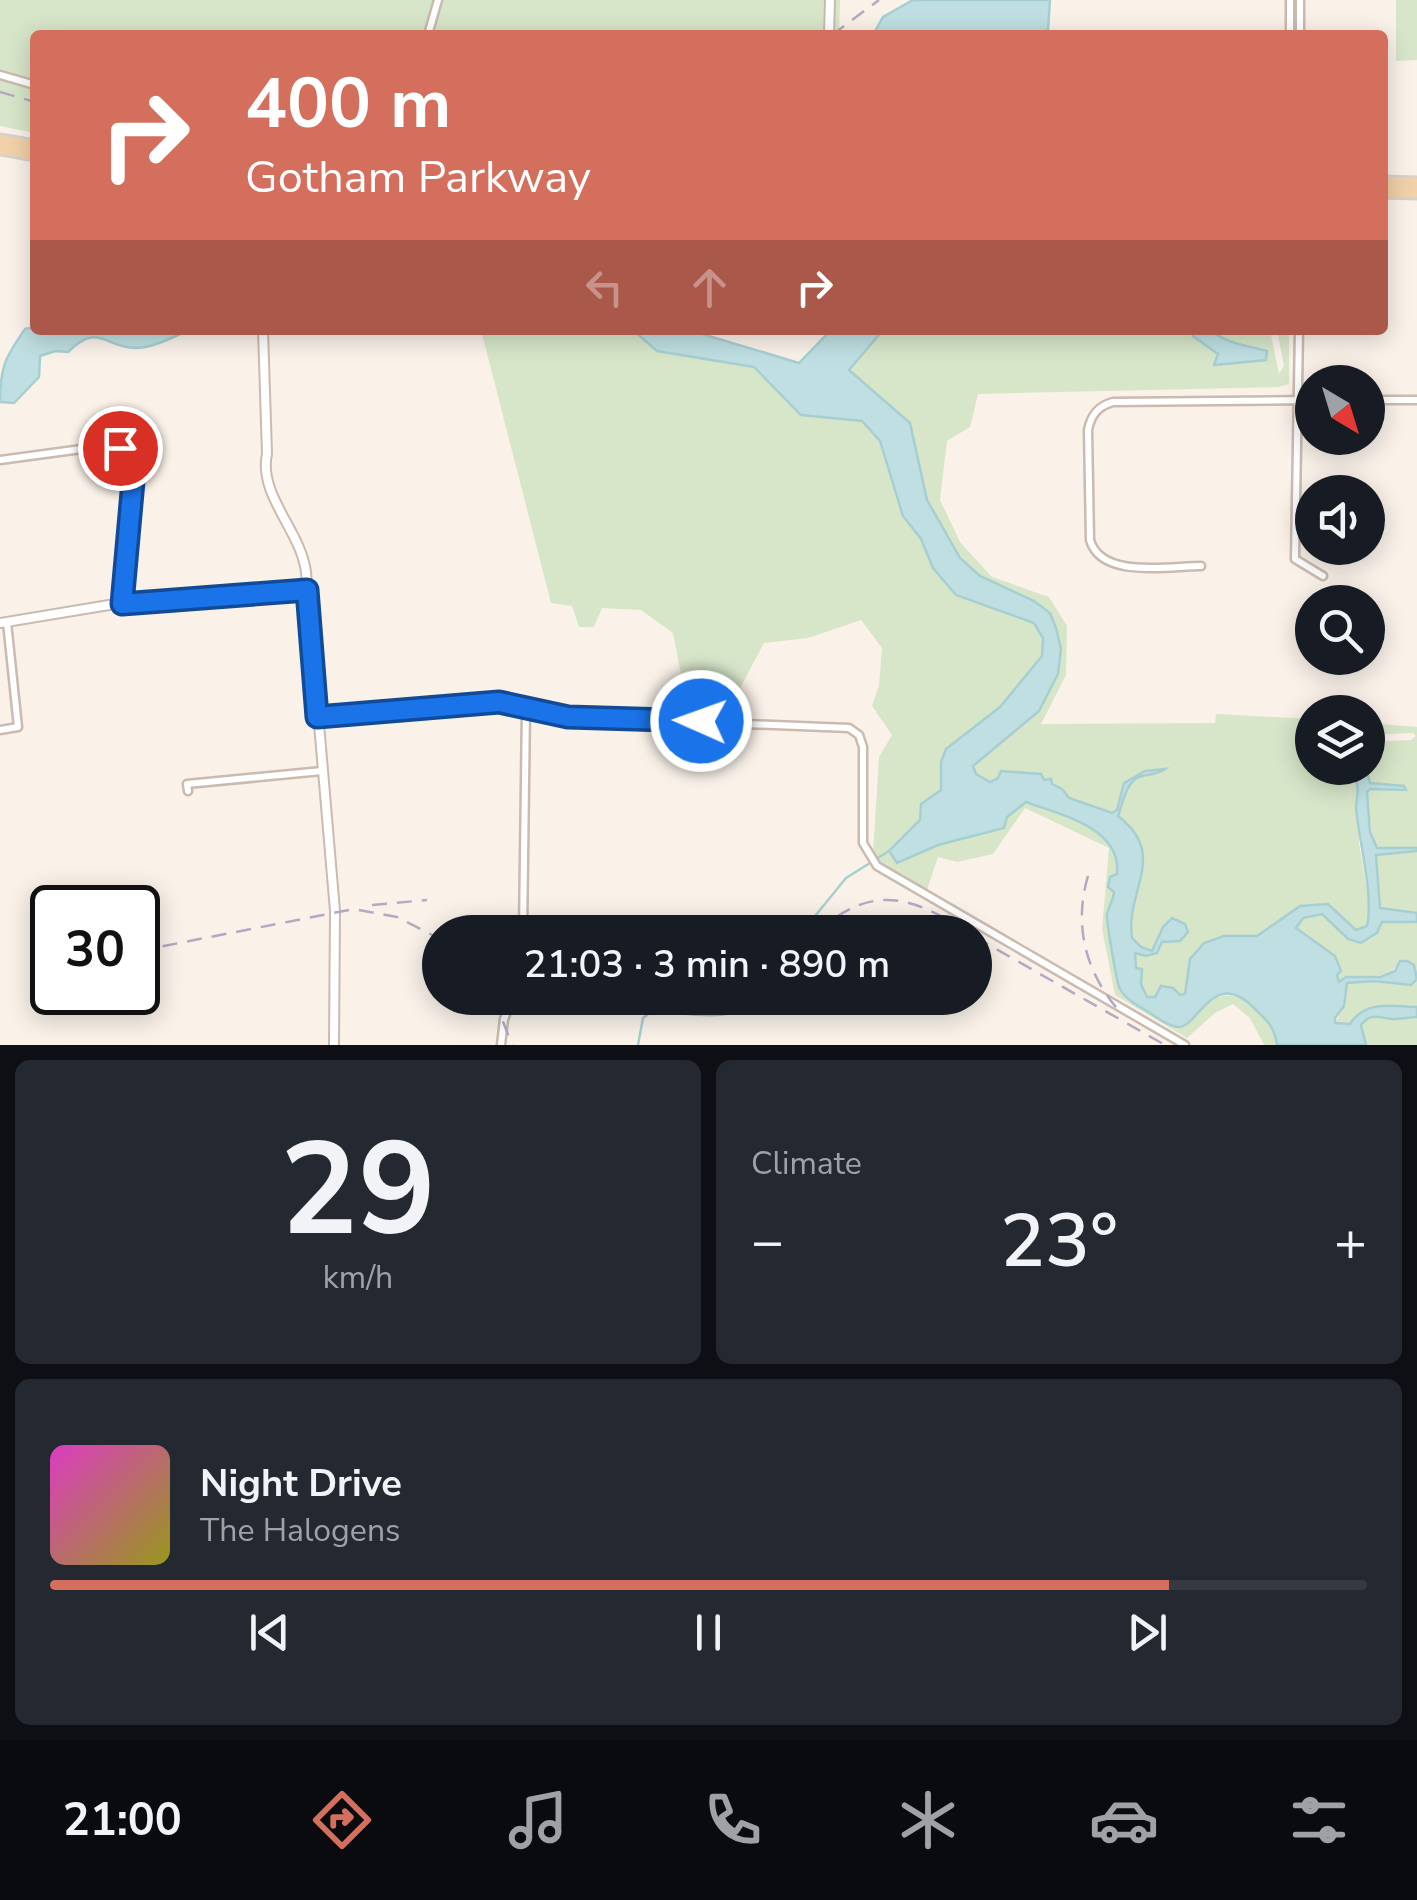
<!DOCTYPE html>
<html lang="en">
<head>
<meta charset="utf-8">
<style>
  :root { --surface:#171b24; --page:#242831; --text:#f1f3f6; --muted:#9ea1a6; --line:#363941; --accent:#d56f5d }
  body { margin:0; font-family:"Nunito Sans",sans-serif; background:var(--page); color:var(--text); height:100vh; display:flex; flex-direction:column; font-size:38px; white-space:nowrap }
  * { box-sizing:border-box; margin:0 }
  p { font-size:32px; color:var(--muted) }
  .icon { flex:none; width:55px; height:55px; fill:none; stroke:currentColor; stroke-width:2; stroke-linecap:round; stroke-linejoin:round }
  .map { position:relative; height:1045px; overflow:hidden }
  .side { display:flex; flex-direction:column; gap:15px; padding:15px; background:#0d0f14; flex:1 }
  .side>* { flex:none }
  .hud { position:absolute; left:30px; top:30px; width:1358px; height:305px; border-radius:10px; box-shadow:0 5px 25px #0003; background:#d56f5d; color:#fff; overflow:hidden }
  .needle { width:65px; rotate:142deg }
  .buttons { position:absolute; left:1295px; top:365px; display:grid; gap:20px }
  .buttons a { display:grid; place-items:center; width:90px; height:90px; border-radius:50%; background:var(--surface); box-shadow:0 5px 25px #0003; font-size:50px }
  .speed { position:absolute; left:30px; top:885px; display:flex; gap:20px; font-size:50px; font-weight:700; text-align:center }
  .speed>* { display:grid; place-content:center; width:130px; height:130px; border-radius:50%; background:var(--surface); box-shadow:0 5px 25px #0003; line-height:1 }
  .speed .limit { border:5px solid #111; border-radius:15px; background:#fff; color:#111 }
  .pin { position:absolute; display:grid; place-items:center; width:85px; height:85px; color:#fff; margin:-42px; border:5px solid #fff; border-radius:50%; box-shadow:0 2px 10px #0007 }
  .me { position:absolute; width:110px; margin:-55px; rotate:272deg; stroke-linejoin:round; filter:drop-shadow(0 0 8px #0008) }
  .turn { display:flex; align-items:center; gap:35px; height:210px; padding:0 50px; font-size:45px }
  .turn .icon { width:130px; height:130px; stroke-width:2.5 }
  .turn b { display:block; font-size:70px; line-height:85px }
  .lanes { display:flex; align-items:center; height:95px; padding:0 50px; background:#0003; justify-content:center; gap:50px; direction:ltr }
  .lanes .off { opacity:.35 }
  .big { font-size:75px; font-weight:600; line-height:1.1 }
  .side .widget { flex:1; display:flex; flex-direction:column; justify-content:center; gap:15px; min-width:0; padding:0 35px; border-radius:15px; background:var(--page) }
  .side .dial { align-items:center; gap:0 }
  .dial b { font-size:130px; line-height:1 }
  .song { display:flex; align-items:center; gap:30px }
  .cover { width:120px; height:120px; border-radius:15px; background:linear-gradient(135deg,hsl(310 70% 55%),hsl(60 70% 35%)) }
  .played { height:10px; border-radius:5px; background:linear-gradient(90deg,var(--accent) 85%,var(--line) 85%) }
  .keys { display:flex; justify-content:space-around; direction:ltr }
  .heat { display:flex; justify-content:space-between; align-items:center; font-size:55px; direction:ltr }
  .side .tiles { flex:1; display:grid; gap:15px; grid-template-columns:1fr 1fr }
  .widget:last-child { grid-column:span 2 }
  .trip { position:absolute; left:422px; top:915px; width:570px; height:100px; border-radius:50px; background:var(--surface); box-shadow:0 5px 25px #0003; font-weight:600; line-height:100px; text-align:center }
  .menu { display:flex; height:160px; justify-content:space-around; align-items:center; background:#090b0e; color:var(--muted) }
  .menu .icon { width:70px; height:70px }
  .menu .current { color:var(--accent) }
  .menu b { font-size:45px; color:var(--text) }
  .map>svg:first-child { display:block }
  .green { fill:#d7e6c9 }
  .water { fill:#bfdfe2; stroke:#a7cfd2; stroke-width:2.5 }
  .lines { fill:none; stroke-linecap:round; stroke-linejoin:round }
  .stream { stroke:#a7cfd2; stroke-width:2.5 }
  .minor-casing { stroke:#cbbab0; stroke-width:11 }
  .tertiary-casing { stroke:#cbbab0; stroke-width:12 }
  .primary-casing { stroke:#d7d1ce; stroke-width:15 }
  .minor { stroke:#fff; stroke-width:6 }
  .tertiary { stroke:#fff; stroke-width:8 }
  .primary { stroke:#f1d1a9; stroke-width:10 }
  .rail { stroke:#b4a8c3; stroke-width:2.5; stroke-dasharray:15 10; stroke-linecap:butt }
  .route-casing { stroke:#114b97; stroke-width:25 }
  .route { stroke:#1a73e8; stroke-width:18 }
</style>
</head>
<body>
<div class="map">
<svg width="1417" height="1045" viewBox="0 0 1417 1045">
  <rect width="100%" height="100%" fill="#faf2e9"/>
  <path class="green" d="M0,0H840L839,35H35V133L0,126Z
    M1396,0H1417V60L1396,61Z
    M481,330H633L657,351L754,368L801,415L862,421L880,441L903,516L921,540L933,568L955,595L1034,623L1043,638L1042,656L1000,707L946,749L941,762V790L910,832L900,838L897,862L938,845L1004,828L1007,817L1026,802C1061,815 1121,827 1117,874L1110,877L1108,887L1114,892L1108,925L1121,991L1194,1016C1223,974 1270,1003 1277,1045H1264L1250,1018L1233,1004L1215,1013L1187,1038L1115,995L1102,929L1109,848L1025,808L993,854L957,862L938,857L927,890L883,865L873,852L879,757L892,735L872,706L879,685L882,648L861,620L808,638L764,643L739,690L693,693L681,674L673,633L641,610L602,608L594,627H579L572,606L551,603Z
    M883,330H1193L1219,354L1215,363L1228,340L1214,335L1211,330H1270L1279,374L1284,366L1277,330H1289V384L1278,387L978,394L970,427L947,441L940,500L960,542L992,577L1049,597L1067,626L1066,675L1041,724L1215,723L1216,714L1312,719V768H1353L1349,771L1357,784L1359,843L1370,908L1367,926L1356,930L1328,904C1293,903 1291,916 1265,932C1257,937 1250,936 1242,936C1193,934 1193,955 1185,994L1180,995L1173,988L1161,986L1155,997H1147L1141,984L1142,969L1136,968L1135,953L1146,956L1157,953L1162,942L1180,941L1188,931L1185,924L1172,918L1163,927L1152,951L1141,947L1132,938C1125,891 1169,853 1118,816C1123,804 1126,783 1139,777C1149,773 1154,776 1163,769L1145,771L1124,783L1116,810L1112,813L1069,798L1062,789L1052,784L1051,779L1044,780L1041,774L1001,771L998,778L990,782L976,774L973,766L1039,710L1050,613L1034,601L980,576L960,558L927,500L910,423L848,370Z
    M1368,723L1417,727V848H1377L1373,844L1367,793L1370,789L1406,790L1403,786L1369,783L1366,768L1368,742L1411,740L1416,736L1413,733L1368,735Z
    M1417,851V913L1380,908L1376,854Z
    M1322,914L1354,942L1372,938L1382,922H1417V977L1413,965L1400,961C1386,987 1359,968 1339,982L1337,975L1341,971L1335,956L1297,928V923L1310,915Z
    M1417,980V1006C1394,1006 1365,999 1350,1024L1335,1023L1344,1006L1346,983L1374,981L1410,985Z
    M1374,1016L1392,1020L1417,1017V1045H1366L1361,1025Z"/>
  <path class="water" d="M913,0H1050L1048,29L1040,35H873L883,17Z
    M35,327V330H189C173,337 153,348 135,348C104,347 98,322 68,352L55,351L40,356L39,377L14,403L0,402C0,367 5,358 25,329Z
    M633,330H689L799,363L831,330H883L849,370L910,423L927,500L960,558L980,576L1034,601L1050,613L1056,628L1061,649L1058,674L1039,711L973,766L976,774L990,782L998,778L1001,771L1041,774L1044,780L1051,779L1052,784L1062,789L1069,798L1112,813L1117,810L1124,783L1145,771L1165,769C1155,776 1150,773 1139,777C1126,782 1123,803 1118,816C1169,855 1125,890 1132,938L1141,947L1152,951L1163,927L1172,918L1185,924L1188,932L1180,941L1162,942L1157,953L1146,956L1135,953L1136,968L1142,969L1141,984L1147,997H1155L1161,986L1173,988L1180,995L1185,994L1190,959L1204,943L1224,936H1257L1300,906L1328,904L1356,930L1367,926C1374,896 1359,841 1356,808C1356,801 1359,792 1357,784C1357,782 1350,773 1349,771L1353,768H1366L1370,783L1404,786L1406,790L1370,789L1367,792L1370,832L1377,848H1417V851L1376,855L1380,908L1417,913V922H1382L1377,933L1361,943L1348,939L1322,914L1303,918L1296,928L1335,956L1341,971L1337,975L1339,982L1346,977H1381L1395,971L1400,961H1407L1414,965L1417,979L1411,985L1374,981L1347,983L1344,1006L1335,1018V1023L1350,1024C1365,1000 1393,1006 1417,1007V1017C1409,1017 1399,1020 1391,1019C1377,1017 1371,1013 1361,1025L1366,1045H1277C1274,1025 1267,1021 1254,1008C1214,966 1198,1028 1178,1027C1169,1026 1157,1018 1150,1013C1140,1007 1126,1000 1120,989C1117,985 1106,920 1107,914C1109,906 1113,901 1114,892L1108,887L1110,877L1117,874C1122,828 1061,815 1026,802L1007,817L1004,828L938,845L897,863L889,851L920,820L921,804L941,790V762L946,749L1000,707L1042,656L1043,638L1034,623L956,595L933,568L921,539L903,516L880,441L862,421L801,415L754,367L657,351Z
    M1193,330H1211C1224,343 1249,346 1267,351L1266,360L1214,365L1218,354L1193,336Z"/>
  <g class="lines">
    <path class="stream" d="M802,932L846,878L889,851
      M638,1045L643,1018L652,1011C687,1012 732,1026 759,998"/>
    <g class="minor-casing">
      <path id="minor" d="M1290,0V35
        M1300,0V35
        M428,35L438,0
        M0,75L35,85
        M1299,330L1295,559L1323,576
        M1368,400H1417
        M0,460L111,445L126,452L134,470L122,604
        M1201,566C1168,566 1101,579 1090,540L1088,430C1091,415 1098,406 1113,402L1312,400
        M317,717L499,702L569,717L849,728L859,735L863,747V843L877,866L1185,1045
        M0,730L18,727L7,622
        M188,791L187,784L322,771
        M523,932L526,708
        M501,1045L504,1019L513,998"/>
    </g>
    <g class="tertiary-casing">
      <path id="tertiary" d="M829,35L830,0
        M263,330L267,454C258,495 301,531 306,572L335,911L334,1045
        M0,623L109,605L307,590"/>
    </g>
    <g class="primary-casing">
      <path id="primary" d="M0,140L35,146
        M0,149L35,155
        M1382,182L1417,183
        M1382,192L1417,193"/>
    </g>
    <use href="#minor" class="minor"/>
    <use href="#tertiary" class="tertiary"/>
    <use href="#primary" class="primary"/>
    <path class="rail" d="M832,35L879,0
      M0,92L35,102
      M1088,876C1073,926 1086,975 1122,1014
      M372,905L427,900
      M817,932C873,883 910,896 969,932
      M975,937L1165,1045
      M138,951L354,909L397,917L440,939
      M494,998L512,1045"/>
  </g>
  <g class="lines">
    <g class="route-casing">
      <path id="route" d="M120,448L130,457L134,470L122,604L307,590L317,717L499,702L568,717L701,721"/>
    </g>
    <use href="#route" class="route"/>
  </g>
</svg>
<div class="buttons">
<a><svg class="needle" viewBox="-14 -14 28 28"><path d="M0-13l5 13h-10z" fill="#e53935"/><path d="M0 13l5-13h-10z" fill="#9ea1a6"/></svg></a>
<a><svg class="icon" aria-label="sound" viewBox="0 0 24 24"><path d="M4 9h4l5-4v14l-5-4H4zM17 9q2 3 0 6"/></svg></a>
<a><svg class="icon" aria-label="search" viewBox="0 0 24 24"><circle cx="10" cy="10" r="6"/><path d="M15 15l6 6"/></svg></a>
<a><svg class="icon" aria-label="layers" viewBox="0 0 24 24"><path d="M12 4l9 5-9 5-9-5zM3 14l9 5 9-5"/></svg></a>
</div>
<div class="speed"><div class="limit">30</div></div>
<div class="pin" style="left:120px;top:448px;background:#d93025"><svg class="icon" aria-label="arrive" viewBox="0 0 24 24"><path d="M6 21V4h12l-3 4 3 4H6"/></svg></div>
<svg class="me" style="left:701px;top:721px" viewBox="-20 -20 40 40"><circle r="17" fill="#1a73e8" stroke="#fff" stroke-width="3"/><path d="M0-11L8 9 0 5-8 9z" fill="#fff"/></svg>
<div class="trip">21:03 · 3 min · 890 m</div>
<div class="hud">
<div class="turn"><svg class="icon" aria-label="right" viewBox="0 0 24 24"><path d="M7 20v-9h11M14 6l5 5-5 5"/></svg><div><b>400 m</b>Gotham Parkway</div></div>
<div class="lanes"><svg class="icon off" aria-label="left" viewBox="0 0 24 24"><path d="M17 20v-9H6M10 6l-5 5 5 5"/></svg><svg class="icon off" aria-label="ahead" viewBox="0 0 24 24"><path d="M12 20V5M6 11l6-6 6 6"/></svg><svg class="icon" aria-label="right" viewBox="0 0 24 24"><path d="M7 20v-9h11M14 6l5 5-5 5"/></svg></div>
</div>
</div>
<section class="side">
<div class="tiles">
<div class="widget dial"><b>29</b><p>km/h</p></div>
<div class="widget"><p>Climate</p>
<div class="heat"><a>−</a><b class="big">23°</b><a>+</a></div>
</div>
<div class="widget">
<div class="song"><i class="cover"></i><div><b>Night Drive</b><p>The Halogens</p></div></div>
<div class="played"></div>
<div class="keys"><svg class="icon" aria-label="previous" viewBox="0 0 24 24"><path d="M18 5L8 12l10 7zM5 5v14"/></svg><svg class="icon" aria-label="pause" viewBox="0 0 24 24"><path d="M8 5v14M16 5v14"/></svg><svg class="icon" aria-label="next" viewBox="0 0 24 24"><path d="M6 5l10 7-10 7zM19 5v14"/></svg></div>
</div>
</div>
</section>
<nav class="menu">
<b>21:00</b>
<svg class="icon current" aria-label="directions" viewBox="0 0 24 24"><path d="M12 3l9 9-9 9-9-9zM9 14v-3h6M13 9l2 2-2 2"/></svg>
<svg class="icon" aria-label="music" viewBox="0 0 24 24"><path d="M9 18V5l10-2v13"/><circle cx="6" cy="18" r="3"/><circle cx="16" cy="16" r="3"/></svg>
<svg class="icon" aria-label="phone" viewBox="0 0 24 24"><path d="M5 4h4l2 5-3 2q2 4 5 5l2-3 5 2v4C11 20 4 13 5 4z"/></svg>
<svg class="icon" aria-label="climate" viewBox="0 0 24 24"><path d="M12 3v18M4 7l16 10M4 17L20 7"/></svg>
<svg class="icon" aria-label="car" viewBox="0 0 24 24"><path d="M5 17H2v-5l4-1 3-4h7l3 4 3 1v5h-3M9 17h6M6 11h13"/><circle cx="7" cy="17" r="2"/><circle cx="17" cy="17" r="2"/></svg>
<svg class="icon" aria-label="filters" viewBox="0 0 24 24"><path d="M4 7h16M4 17h16"/><circle cx="9" cy="7" r="2"/><circle cx="15" cy="17" r="2"/></svg>
</nav>
</body>
</html>
